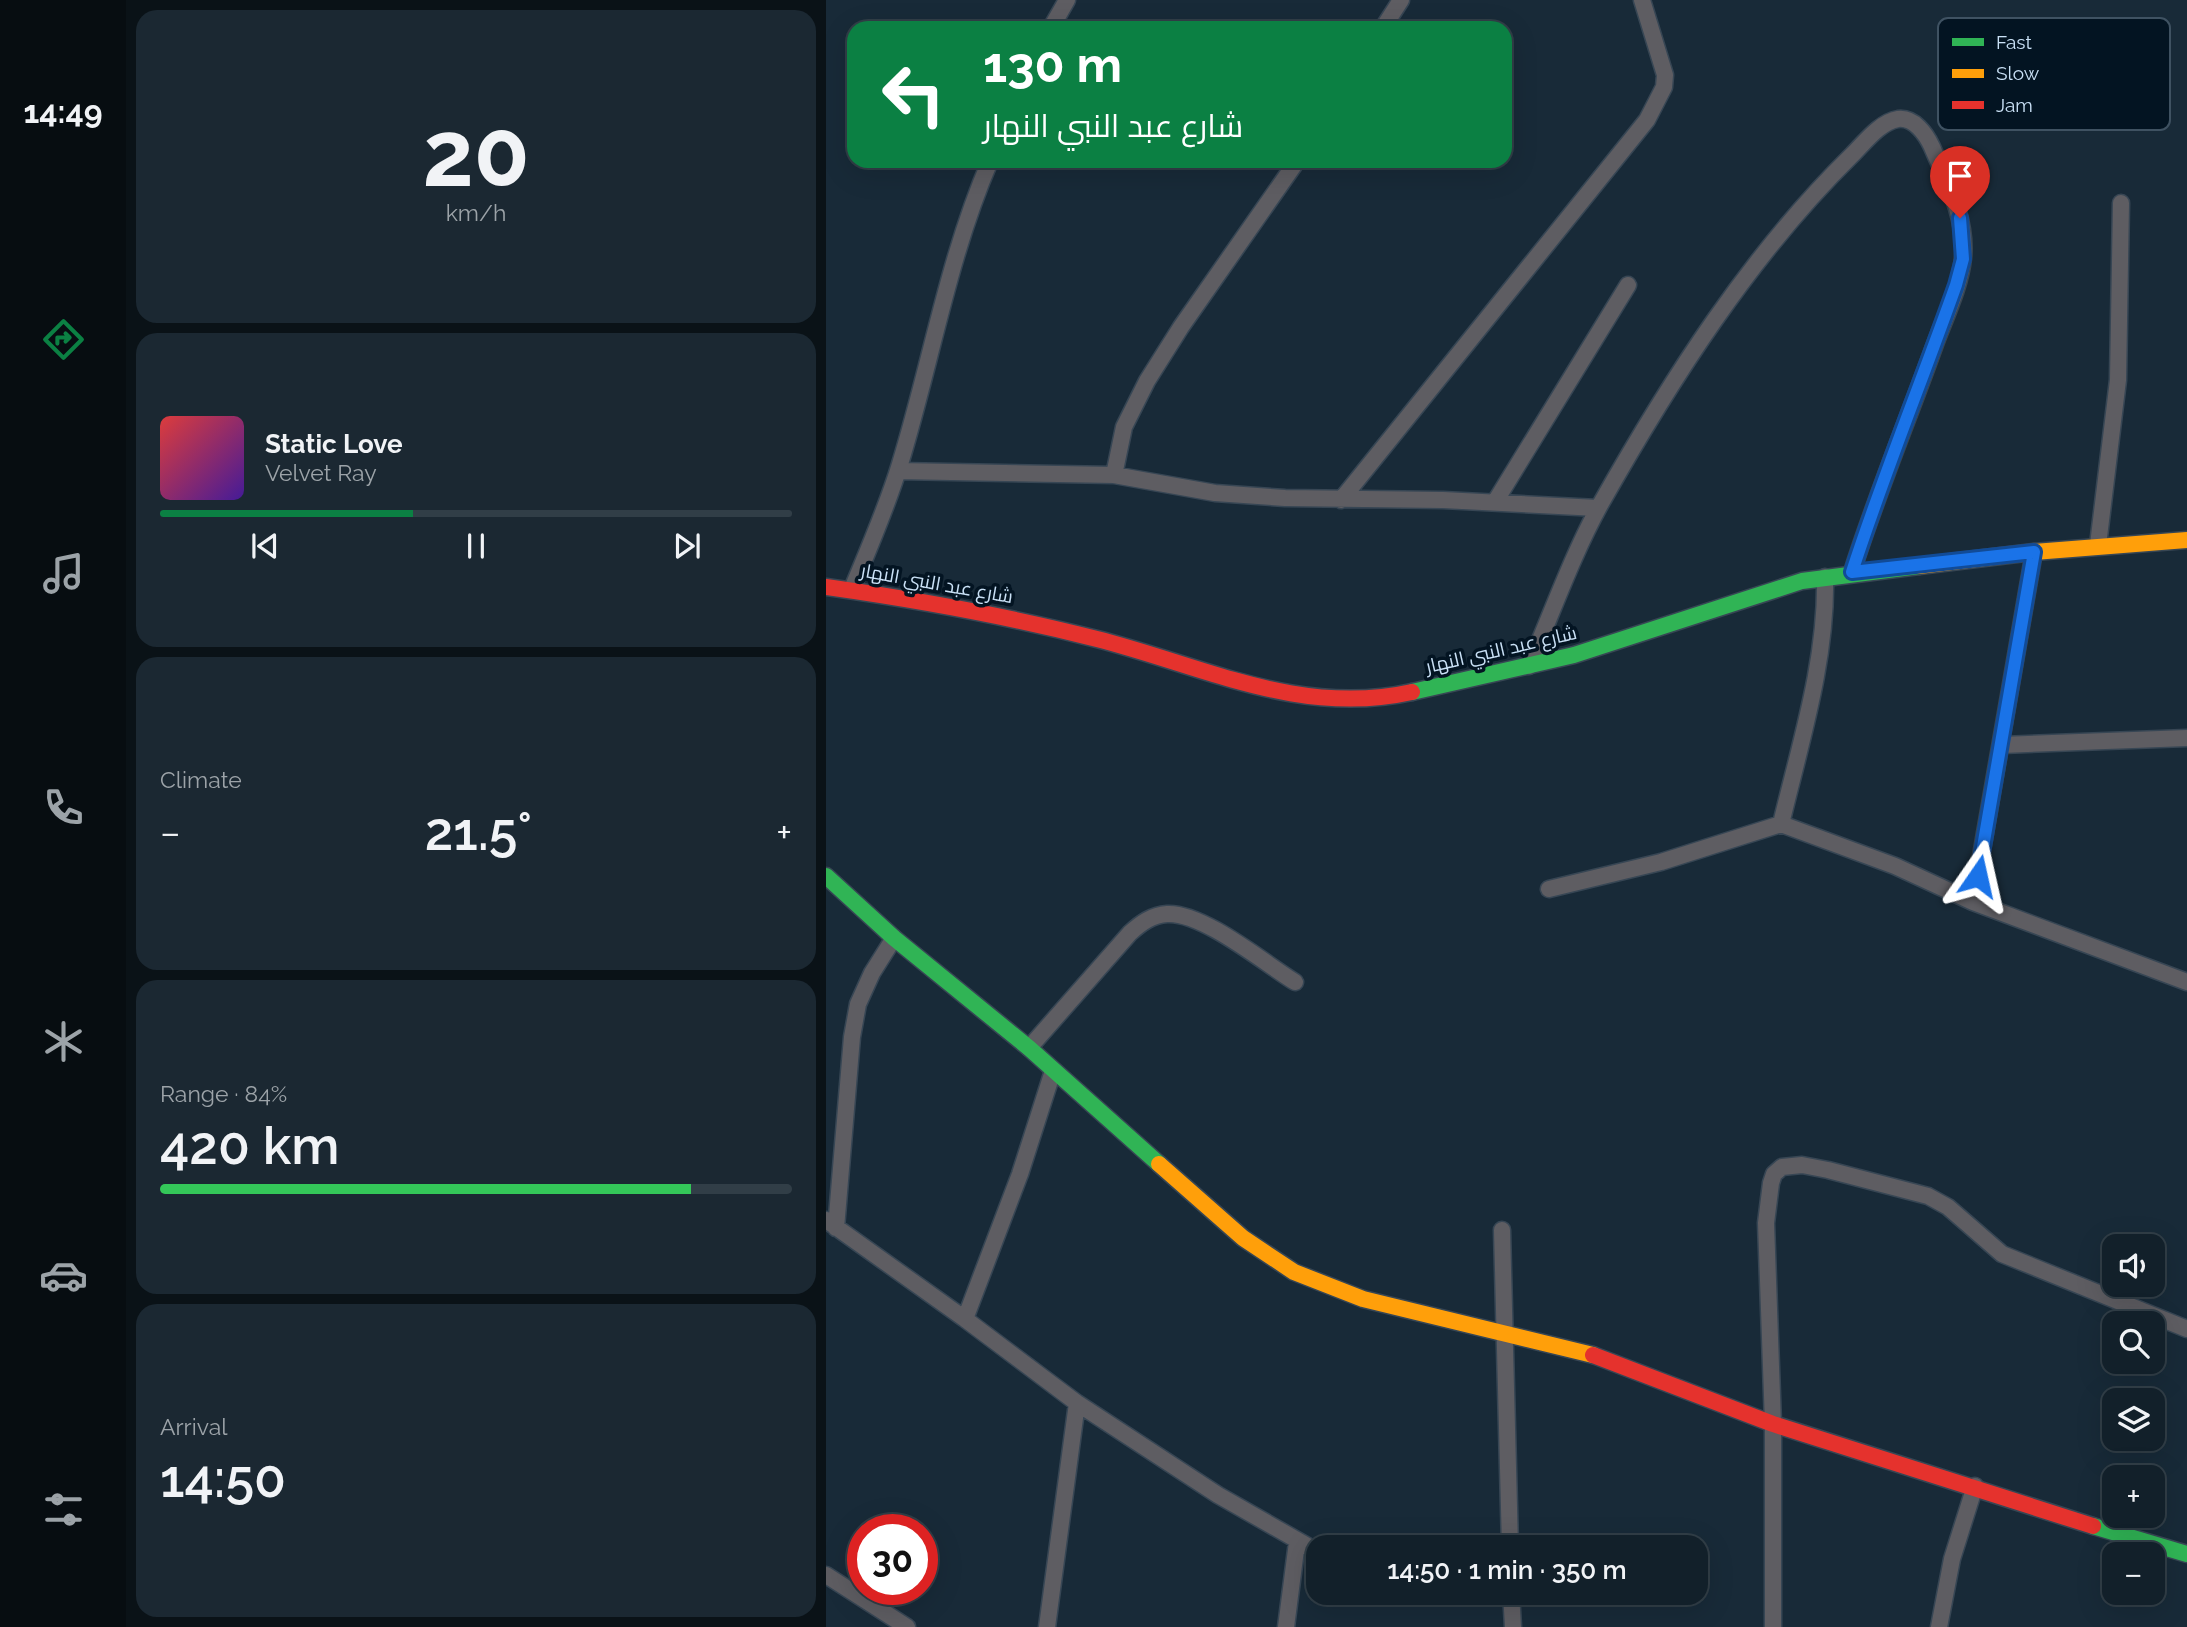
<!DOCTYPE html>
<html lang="en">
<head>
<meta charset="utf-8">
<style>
  :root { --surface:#12202a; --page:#1b2832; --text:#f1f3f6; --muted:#9ca3a8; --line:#313e47; --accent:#0b8043 }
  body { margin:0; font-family:Raleway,Cairo,sans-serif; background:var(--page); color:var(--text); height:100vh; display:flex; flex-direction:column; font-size:26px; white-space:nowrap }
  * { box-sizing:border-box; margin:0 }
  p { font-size:23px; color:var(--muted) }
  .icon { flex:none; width:38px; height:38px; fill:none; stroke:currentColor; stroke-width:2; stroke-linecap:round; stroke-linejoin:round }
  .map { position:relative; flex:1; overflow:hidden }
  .panel { display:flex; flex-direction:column; gap:10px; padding:10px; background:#0a1217; width:700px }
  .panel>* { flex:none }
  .top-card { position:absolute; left:21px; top:21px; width:665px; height:147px; border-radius:21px; box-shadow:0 7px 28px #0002,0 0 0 2px var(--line); background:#0b8043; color:#fff; overflow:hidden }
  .fabs { position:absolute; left:1276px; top:1234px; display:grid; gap:14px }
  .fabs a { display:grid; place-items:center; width:63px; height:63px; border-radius:14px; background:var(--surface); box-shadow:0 7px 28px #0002,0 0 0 2px var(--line); font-size:35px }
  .speed { position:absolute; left:21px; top:1514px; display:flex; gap:14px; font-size:35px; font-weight:700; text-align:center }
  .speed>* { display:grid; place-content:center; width:91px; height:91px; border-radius:50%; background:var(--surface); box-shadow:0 7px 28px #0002,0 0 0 2px var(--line); line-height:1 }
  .speed .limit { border:10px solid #d22; background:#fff; color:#111 }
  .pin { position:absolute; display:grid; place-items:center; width:60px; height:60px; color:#fff; margin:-72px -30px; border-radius:50% 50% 50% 0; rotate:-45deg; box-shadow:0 0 7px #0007 }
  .pin .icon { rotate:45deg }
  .me { position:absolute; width:77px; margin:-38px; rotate:11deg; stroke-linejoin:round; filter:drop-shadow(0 0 5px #0008) }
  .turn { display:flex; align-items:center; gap:24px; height:147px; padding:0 21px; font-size:32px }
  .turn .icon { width:91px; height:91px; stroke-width:2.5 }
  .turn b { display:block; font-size:49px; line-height:60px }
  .big { font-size:52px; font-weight:600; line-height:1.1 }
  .panel .card { flex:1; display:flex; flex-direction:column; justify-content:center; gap:10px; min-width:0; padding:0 24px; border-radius:21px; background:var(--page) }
  .panel .dial { align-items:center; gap:0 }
  .dial b { font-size:91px; line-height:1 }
  .song { display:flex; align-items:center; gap:21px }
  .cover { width:84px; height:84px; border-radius:10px; background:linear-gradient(135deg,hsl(0 70% 55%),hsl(260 70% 35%)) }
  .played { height:7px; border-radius:4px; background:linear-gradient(90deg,var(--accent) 40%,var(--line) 40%) }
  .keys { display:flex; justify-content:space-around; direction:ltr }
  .heat { display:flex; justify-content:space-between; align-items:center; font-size:38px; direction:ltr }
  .charge { height:10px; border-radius:5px; background:linear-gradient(90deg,#34c759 84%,var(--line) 0) }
  .trip { position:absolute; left:480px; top:1535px; width:402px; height:70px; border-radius:21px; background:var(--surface); box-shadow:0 7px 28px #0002,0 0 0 2px var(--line); font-weight:600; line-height:70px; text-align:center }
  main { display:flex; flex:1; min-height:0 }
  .tab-bar { display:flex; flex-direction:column; width:126px; justify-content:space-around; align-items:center; background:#070d11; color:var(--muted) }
  .tab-bar .icon { width:49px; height:49px }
  .tab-bar .active { color:var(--accent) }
  .tab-bar b { font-size:32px; color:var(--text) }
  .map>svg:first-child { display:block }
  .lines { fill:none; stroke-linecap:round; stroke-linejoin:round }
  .street-casing { stroke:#374654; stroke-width:19 }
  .fast-casing { stroke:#374654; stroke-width:19 }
  .slow-casing { stroke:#374654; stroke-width:19 }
  .jam-casing { stroke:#374654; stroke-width:19 }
  .street { stroke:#5e5d62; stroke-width:16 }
  .fast { stroke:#30b455; stroke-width:16 }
  .slow { stroke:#ff9f0a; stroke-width:16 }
  .jam { stroke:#e5322d; stroke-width:16 }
  .route-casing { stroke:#114b97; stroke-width:18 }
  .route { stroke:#1a73e8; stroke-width:12 }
  .labels { text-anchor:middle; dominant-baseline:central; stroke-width:7; stroke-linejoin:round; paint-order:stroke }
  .street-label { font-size:19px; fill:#cae1f6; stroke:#031422 }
  .key { fill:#031422; stroke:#3f5262; stroke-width:2 }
  .key-label { font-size:19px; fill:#cae1f6 }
</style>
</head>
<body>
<main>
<nav class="tab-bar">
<b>14:49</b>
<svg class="icon active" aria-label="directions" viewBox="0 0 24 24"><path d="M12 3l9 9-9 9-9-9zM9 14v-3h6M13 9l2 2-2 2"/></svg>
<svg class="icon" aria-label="music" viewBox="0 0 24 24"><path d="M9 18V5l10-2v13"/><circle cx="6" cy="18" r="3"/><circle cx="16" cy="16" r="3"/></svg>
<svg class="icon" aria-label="phone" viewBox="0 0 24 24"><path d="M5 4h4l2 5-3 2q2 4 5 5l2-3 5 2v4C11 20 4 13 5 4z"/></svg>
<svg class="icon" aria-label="climate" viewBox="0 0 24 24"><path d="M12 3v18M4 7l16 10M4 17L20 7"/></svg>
<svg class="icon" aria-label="car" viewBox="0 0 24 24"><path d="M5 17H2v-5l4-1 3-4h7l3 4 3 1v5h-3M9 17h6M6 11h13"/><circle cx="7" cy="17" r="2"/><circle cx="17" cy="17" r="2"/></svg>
<svg class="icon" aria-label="filters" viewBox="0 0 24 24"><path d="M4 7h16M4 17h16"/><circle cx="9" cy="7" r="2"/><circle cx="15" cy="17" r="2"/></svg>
</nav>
<section class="panel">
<div class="card dial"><b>20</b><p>km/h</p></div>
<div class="card">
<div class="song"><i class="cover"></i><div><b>Static Love</b><p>Velvet Ray</p></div></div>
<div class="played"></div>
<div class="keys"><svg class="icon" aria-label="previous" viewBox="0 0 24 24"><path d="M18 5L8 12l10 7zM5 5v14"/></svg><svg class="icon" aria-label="pause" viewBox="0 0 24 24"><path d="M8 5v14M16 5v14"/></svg><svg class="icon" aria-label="next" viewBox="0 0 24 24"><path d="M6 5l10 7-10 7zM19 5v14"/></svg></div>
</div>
<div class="card"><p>Climate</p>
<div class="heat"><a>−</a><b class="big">21.5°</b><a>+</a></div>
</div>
<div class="card"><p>Range · 84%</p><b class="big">420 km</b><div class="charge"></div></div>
<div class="card"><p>Arrival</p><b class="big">14:50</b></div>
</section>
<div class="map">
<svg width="1361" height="1627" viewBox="0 0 1361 1627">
  <rect width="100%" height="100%" fill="#182a38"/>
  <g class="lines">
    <g class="street-casing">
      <path id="street" d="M225,28L241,0
        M557,28L575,0
        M471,161L355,327L321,381L298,427L288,475L389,493L459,498L617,500L772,508
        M72,471L288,475
        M515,500L821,120L838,87L839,75L816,0
        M669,502L802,285
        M1272,545L1292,380L1295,203
        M26,589C43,548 61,507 74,464C105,363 122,258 164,161
        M703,666C726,613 746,556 774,505C844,381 924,255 1026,155C1039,142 1054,122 1072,119C1088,117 1100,134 1106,147C1121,182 1141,219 1137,258C1134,288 1118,319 1108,347C1081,422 1050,496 1026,572
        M1176,745L1361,738
        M955,824C974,744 1001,660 999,577
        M723,889L835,862L955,824L1069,866L1147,902L1361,982
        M1147,902L1208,552
        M203,1048L304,933C315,923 326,915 341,914C377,912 438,963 469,982
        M0,1220L139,1319L251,1403L392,1495L492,1552
        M10,1228L26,1037L32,1004L46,973L68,938
        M676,1230L684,1547
        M139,1319L194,1174L227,1071
        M0,1575L81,1627
        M685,1592L687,1627
        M221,1627L251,1403
        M460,1627L471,1542
        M947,1627V1424L940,1223L945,1183L948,1174L956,1167L976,1165L1002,1170L1102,1196L1122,1207L1176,1254L1361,1329
        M1113,1627L1126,1559L1149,1486"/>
    </g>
    <g class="fast-casing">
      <path id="fast" d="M586,692L748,655L976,581L1093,566
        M0,876L68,938L203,1048L333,1164
        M1267,1526L1361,1554"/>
    </g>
    <g class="slow-casing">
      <path id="slow" d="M1093,566L1208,552L1361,540
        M333,1164L417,1238L468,1272L537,1299L767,1355"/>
    </g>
    <g class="jam-casing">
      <path id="jam" d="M0,587C92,600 181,616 271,639C377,666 474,717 586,692
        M767,1355L947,1424L1267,1526"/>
    </g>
    <use href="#street" class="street"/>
    <use href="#fast" class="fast"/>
    <use href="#slow" class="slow"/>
    <use href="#jam" class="jam"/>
  </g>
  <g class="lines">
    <g class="route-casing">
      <path id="route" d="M1134,218L1137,259L1130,285C1096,381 1057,476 1026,572L1208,552L1152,876"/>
    </g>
    <use href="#route" class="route"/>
  </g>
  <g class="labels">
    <g class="street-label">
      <text transform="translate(111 583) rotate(10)">شارع عبد النبي النهار</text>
      <text transform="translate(675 649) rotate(-13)">شارع عبد النبي النهار</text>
    </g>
  </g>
  <rect x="1112" y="18" width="232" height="112" rx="10" class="key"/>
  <rect x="1126" y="38" width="32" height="8" fill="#30b455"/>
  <rect x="1126" y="69" width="32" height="9" fill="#ff9f0a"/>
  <rect x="1126" y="101" width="32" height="8" fill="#e5322d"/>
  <g class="key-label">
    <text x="1170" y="49">Fast</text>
    <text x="1170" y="80">Slow</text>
    <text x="1170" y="112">Jam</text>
  </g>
</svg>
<div class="fabs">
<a><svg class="icon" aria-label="sound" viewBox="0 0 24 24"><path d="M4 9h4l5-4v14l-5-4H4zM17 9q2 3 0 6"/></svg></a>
<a><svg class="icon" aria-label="search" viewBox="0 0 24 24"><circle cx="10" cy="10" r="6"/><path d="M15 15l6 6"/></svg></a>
<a><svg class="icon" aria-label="layers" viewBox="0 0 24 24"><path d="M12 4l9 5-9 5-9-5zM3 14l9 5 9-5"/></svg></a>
<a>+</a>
<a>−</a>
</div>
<div class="speed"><div class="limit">30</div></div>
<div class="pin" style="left:1134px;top:218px;background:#d93025"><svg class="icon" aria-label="arrive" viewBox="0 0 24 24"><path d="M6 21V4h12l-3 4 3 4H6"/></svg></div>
<svg class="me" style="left:1152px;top:876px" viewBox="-20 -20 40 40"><path d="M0-17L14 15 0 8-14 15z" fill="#1a73e8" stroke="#fff" stroke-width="4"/></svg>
<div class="trip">14:50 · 1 min · 350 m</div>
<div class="top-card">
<div class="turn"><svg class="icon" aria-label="left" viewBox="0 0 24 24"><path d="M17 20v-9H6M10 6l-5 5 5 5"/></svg><div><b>130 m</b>شارع عبد النبي النهار</div></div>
</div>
</div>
</main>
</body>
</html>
